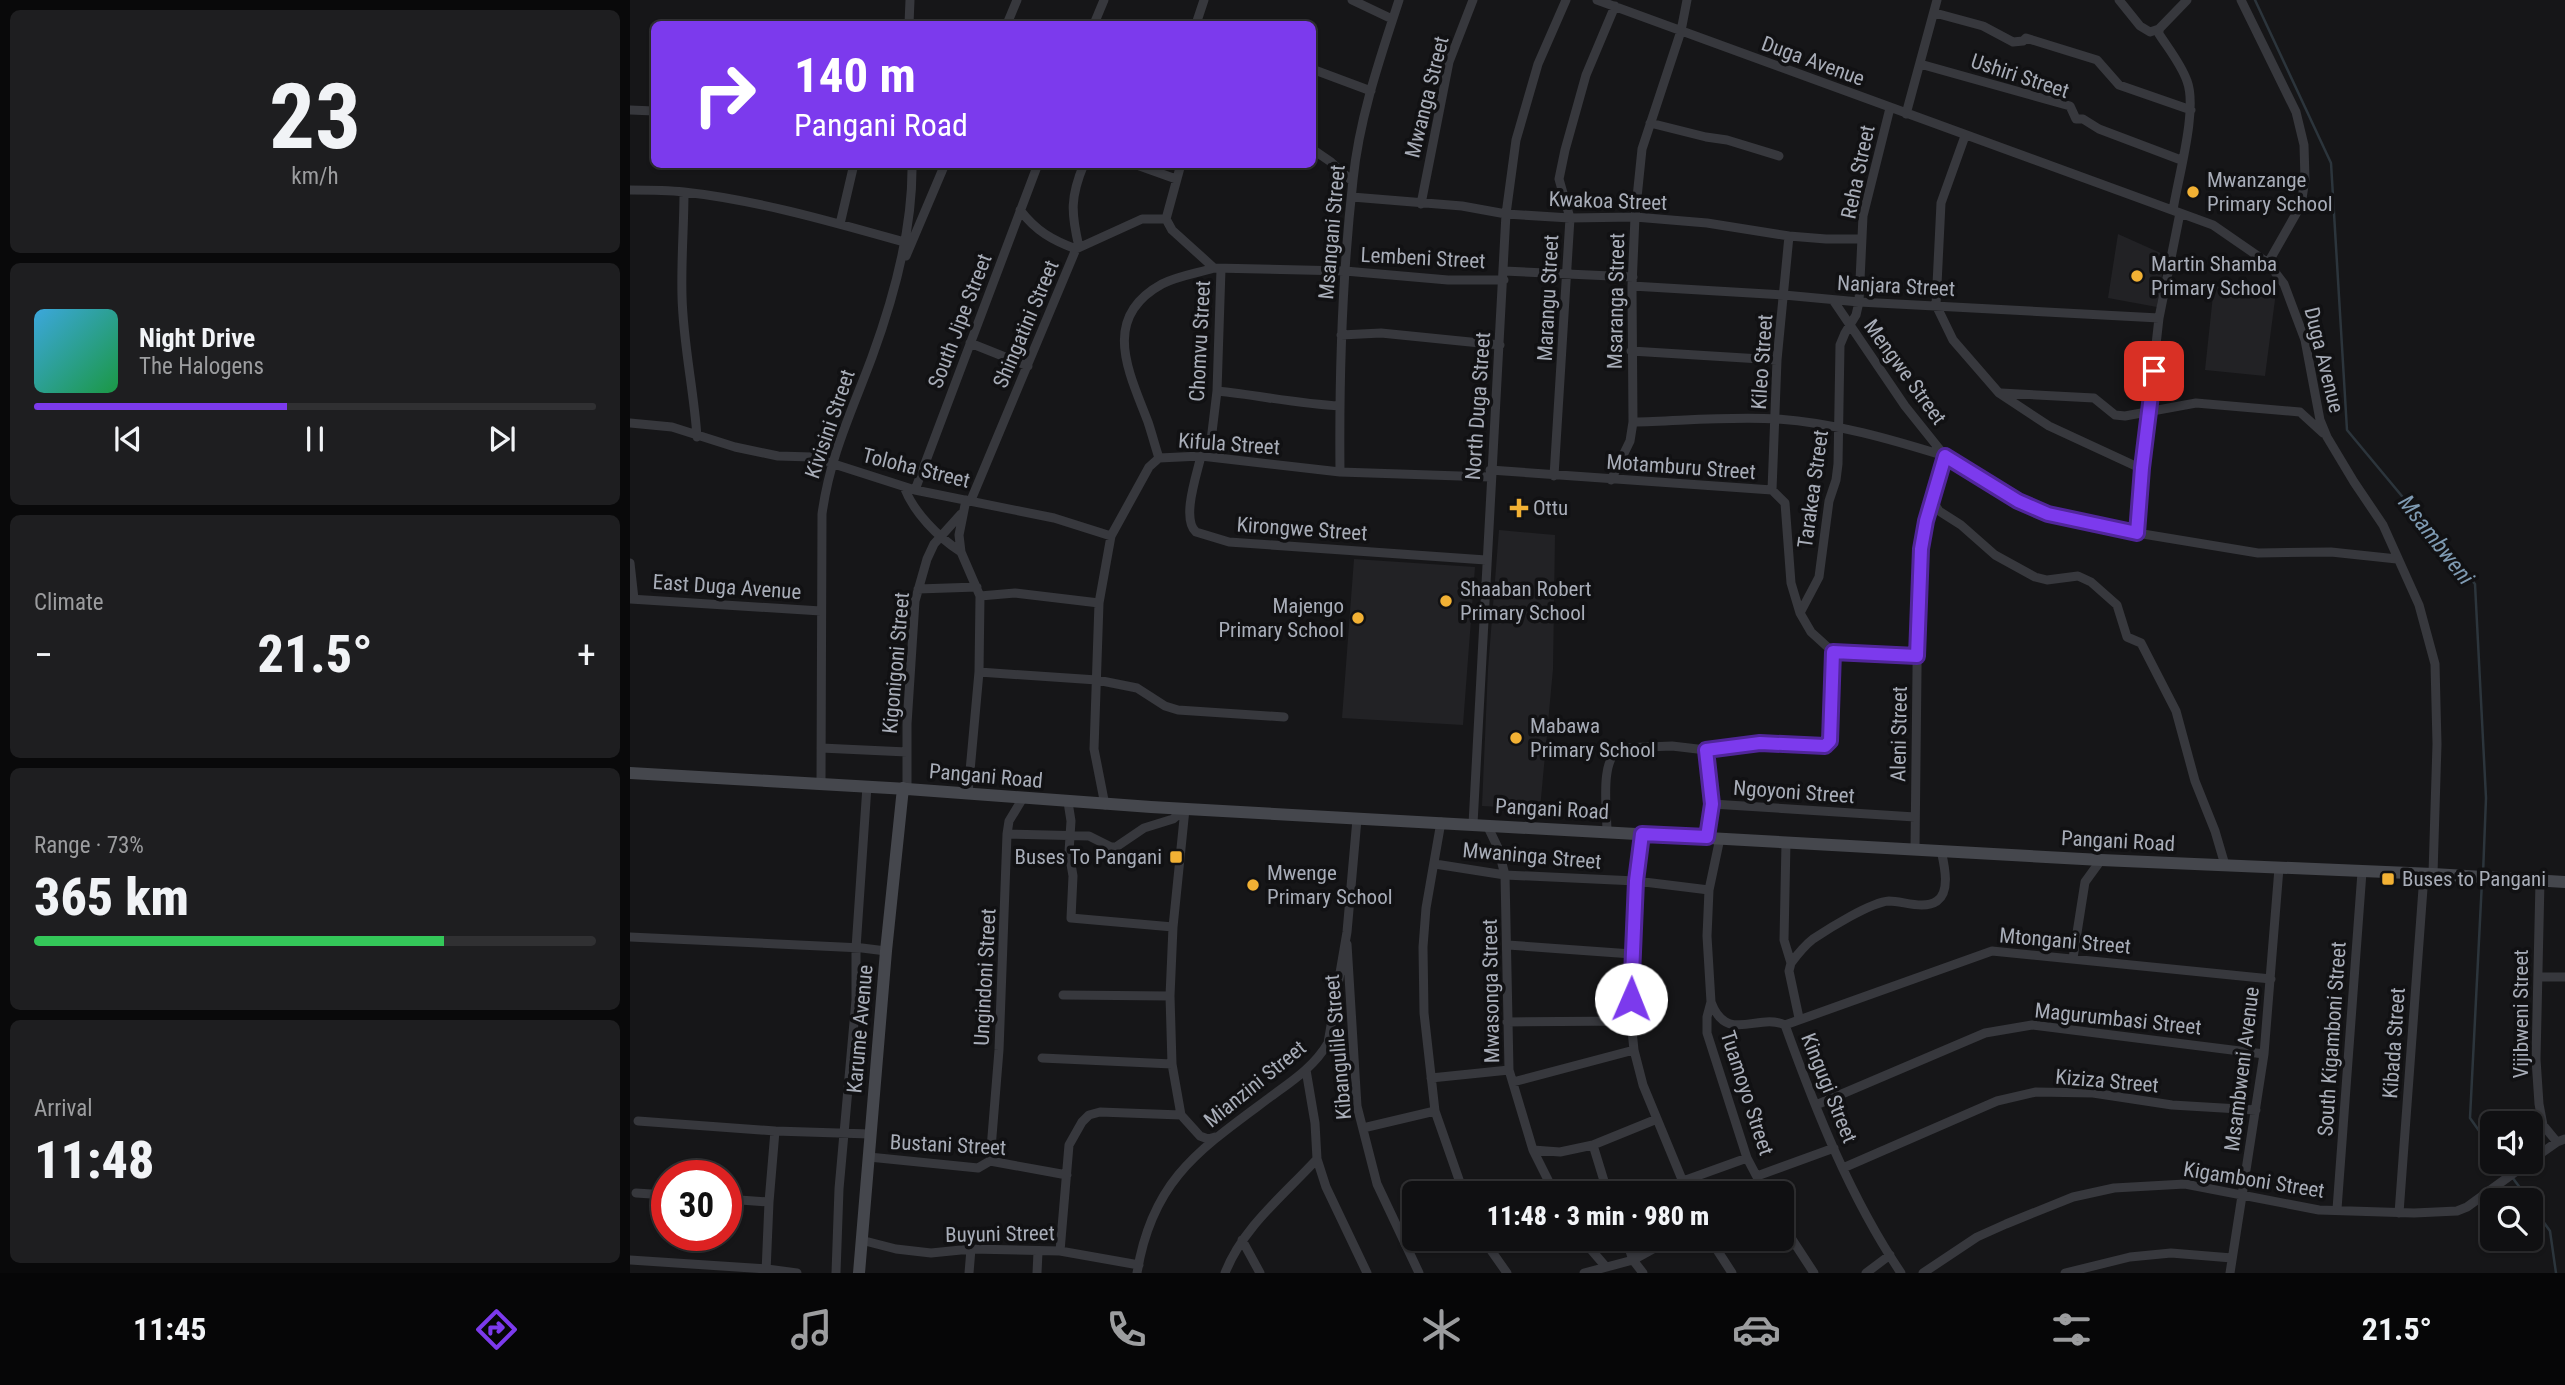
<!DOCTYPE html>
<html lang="en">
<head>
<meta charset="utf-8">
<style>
  :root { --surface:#101012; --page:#1e1e20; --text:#f1f3f6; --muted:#9c9d9f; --line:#303032; --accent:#7c3aed }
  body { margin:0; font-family:"Roboto Condensed",sans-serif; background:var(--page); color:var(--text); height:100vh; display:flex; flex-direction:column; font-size:26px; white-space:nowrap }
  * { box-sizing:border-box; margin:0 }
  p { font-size:23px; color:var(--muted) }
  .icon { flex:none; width:38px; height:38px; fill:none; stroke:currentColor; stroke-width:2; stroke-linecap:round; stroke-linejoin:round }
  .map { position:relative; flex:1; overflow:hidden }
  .sheet { display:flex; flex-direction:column; gap:10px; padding:10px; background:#09090a; width:630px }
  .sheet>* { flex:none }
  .top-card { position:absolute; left:21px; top:21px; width:665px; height:147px; border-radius:10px; box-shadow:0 2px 5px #0004,0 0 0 2px var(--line); background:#7c3aed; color:#fff; overflow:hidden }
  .buttons { position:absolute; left:1850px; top:1111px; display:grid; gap:14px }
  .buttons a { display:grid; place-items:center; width:63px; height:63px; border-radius:10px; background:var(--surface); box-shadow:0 2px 5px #0004,0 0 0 2px var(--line); font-size:35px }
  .speed { position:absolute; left:21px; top:1160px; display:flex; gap:14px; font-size:35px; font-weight:700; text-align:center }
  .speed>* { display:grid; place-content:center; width:91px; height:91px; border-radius:50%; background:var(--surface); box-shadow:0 2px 5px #0004,0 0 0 2px var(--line); line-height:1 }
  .speed .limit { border:10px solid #d22; background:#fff; color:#111 }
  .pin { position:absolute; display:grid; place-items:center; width:60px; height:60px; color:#fff; margin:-30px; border-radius:14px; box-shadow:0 4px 10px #0006 }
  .me { position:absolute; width:77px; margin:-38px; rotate:1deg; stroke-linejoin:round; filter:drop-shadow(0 0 5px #0008) }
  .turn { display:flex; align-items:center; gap:24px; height:147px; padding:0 28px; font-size:32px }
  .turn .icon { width:91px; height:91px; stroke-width:2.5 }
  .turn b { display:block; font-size:49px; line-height:60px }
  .big { font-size:52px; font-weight:800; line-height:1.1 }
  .sheet .tile { flex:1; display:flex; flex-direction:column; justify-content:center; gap:10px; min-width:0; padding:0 24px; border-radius:10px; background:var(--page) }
  .sheet .dial { align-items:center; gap:0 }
  .dial b { font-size:91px; line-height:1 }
  .song { display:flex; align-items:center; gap:21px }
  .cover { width:84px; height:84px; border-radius:10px; background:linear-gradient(135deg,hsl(200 70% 55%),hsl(140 70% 35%)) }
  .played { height:7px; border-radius:4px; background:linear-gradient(90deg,var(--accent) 45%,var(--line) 45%) }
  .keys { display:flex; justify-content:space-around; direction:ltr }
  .heat { display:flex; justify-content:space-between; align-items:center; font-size:38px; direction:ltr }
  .charge { height:10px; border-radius:5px; background:linear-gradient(90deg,#34c759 73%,var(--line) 0) }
  .trip { position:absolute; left:772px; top:1181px; width:392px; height:70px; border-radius:10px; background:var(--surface); box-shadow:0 2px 5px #0004,0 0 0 2px var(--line); font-weight:800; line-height:70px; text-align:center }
  .dock { display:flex; height:112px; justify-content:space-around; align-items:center; background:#060607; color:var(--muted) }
  .dock .icon { width:49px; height:49px }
  .dock .current { color:var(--accent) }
  .dock b { font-size:32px; color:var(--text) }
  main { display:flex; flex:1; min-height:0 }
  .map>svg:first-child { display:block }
  .built { fill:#222225 }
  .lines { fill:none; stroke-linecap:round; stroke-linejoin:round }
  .stream { stroke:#2c353c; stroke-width:2.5 }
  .street { stroke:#37383d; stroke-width:9 }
  .secondary { stroke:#45474d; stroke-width:12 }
  .route-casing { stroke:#51269a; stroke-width:18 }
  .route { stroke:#7c3aed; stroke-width:12 }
  .poi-dot { fill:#f2b134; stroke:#111113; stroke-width:2.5 }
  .labels { text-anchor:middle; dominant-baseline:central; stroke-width:7; stroke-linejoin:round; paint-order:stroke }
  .street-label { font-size:21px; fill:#a8adb8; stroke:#111113 }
  .poi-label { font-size:21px; fill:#a8adb8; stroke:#111113; text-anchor:start }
  .water-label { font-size:23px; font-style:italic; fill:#7f9bb3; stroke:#111113 }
</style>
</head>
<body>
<main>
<section class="sheet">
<div class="tile dial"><b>23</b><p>km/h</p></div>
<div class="tile">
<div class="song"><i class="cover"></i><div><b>Night Drive</b><p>The Halogens</p></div></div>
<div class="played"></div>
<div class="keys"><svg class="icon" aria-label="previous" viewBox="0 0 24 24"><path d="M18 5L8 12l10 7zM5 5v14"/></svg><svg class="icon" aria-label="pause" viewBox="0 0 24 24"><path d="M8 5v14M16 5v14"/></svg><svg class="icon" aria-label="next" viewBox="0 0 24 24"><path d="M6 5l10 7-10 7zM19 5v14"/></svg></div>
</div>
<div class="tile"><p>Climate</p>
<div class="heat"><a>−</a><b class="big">21.5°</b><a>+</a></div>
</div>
<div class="tile"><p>Range · 73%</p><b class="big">365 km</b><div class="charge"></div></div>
<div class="tile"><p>Arrival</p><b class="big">11:48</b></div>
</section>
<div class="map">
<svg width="1935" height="1273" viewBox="0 0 1935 1273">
  <rect width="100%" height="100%" fill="#161618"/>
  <path class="built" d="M1488,234L1535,255L1527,307L1478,298Z
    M1584,286L1646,292L1635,376L1575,370Z
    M869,530L925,535L923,669L910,809L852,806L858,669Z
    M724,559L845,567L833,725L712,718Z"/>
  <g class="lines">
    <path class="stream" d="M1625,0L1701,163L1717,430L1845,584L1856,798L1853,874
      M1852,881L1840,1118L1862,1149
      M1871,1162L1899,1200
      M1900,1203L1920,1231L1926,1273"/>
    <path class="street" d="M722,0L762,19
      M967,0L1583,225L1638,263L1654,284L1675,340L1690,420L1697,437L1724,482L1753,525L1789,605L1805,664L1807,744L1803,874
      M1489,0L1510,26L1520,32L1529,29
      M1611,0L1666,112L1674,145L1675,179L1671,205L1638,263
      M1305,13L1353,26L1383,42L1393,41L1396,38L1467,60L1489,85L1561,110
      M279,24L280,0
      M377,24L387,0
      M464,24L474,0
      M566,24L574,0
      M1290,64L1440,106L1446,119H1453L1469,129L1551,160
      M682,69L741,91
      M0,110L24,111
      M1276,114L1307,0
      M1020,123L1076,137L1097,140L1149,156
      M1335,136L1311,203L1306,305L1323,340L1369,393L1419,426L1512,469
      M682,149L701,162L722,181
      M504,164L546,179
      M551,164L536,219L542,230L584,268L715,271L818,280H874
      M0,190C18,190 36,190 54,192C127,200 203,222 274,242
      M54,192C54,226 51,261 52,296C53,344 64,390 67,437
      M722,197L832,206L876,214L940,218L1005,217L1077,223L1159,236L1196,239H1232
      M791,204L819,62L843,0
      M390,210C406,231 422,240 446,249
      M1543,210C1548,178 1568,109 1557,81C1551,64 1538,48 1529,34V29L1557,0
      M210,224L224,164
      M449,247C441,213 440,197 454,164
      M276,256L315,164
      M874,271L1003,277
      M1002,286L1154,295L1229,302L1529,318
      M1203,300L1275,406L1315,456L1388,501L1418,514L1507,533L1628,553L1701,552L1767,559
      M711,335L751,333L870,345
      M340,343L398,366
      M1001,351L1147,360
      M587,391C628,395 668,404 710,406
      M1371,393L1464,398L1485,415L1495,416L1566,403L1670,412L1693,433
      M1003,422C1050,421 1100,416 1148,419C1205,423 1260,439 1315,456L1296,521L1288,582L1285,849
      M0,423L42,427L105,447L148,456L182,457L285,490L424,518L481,536
      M571,456C567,474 551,519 566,532L599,542L856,560
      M579,457L587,391L591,269
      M529,458C525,446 522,434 518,422C499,372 470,318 532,284C547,276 568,273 584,268
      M860,470L1142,490L1155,503L1161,583L1170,613L1181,632L1203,652L1287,656
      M710,472C709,375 712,277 723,180C729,119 750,58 769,0
      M924,476L940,218L929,179L935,150L956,75L985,6
      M981,480L1000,441L1003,422L1002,286L1005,217L1012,149L1051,31L1057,0
      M274,487C284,513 308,537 331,552
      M285,490L408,164
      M1142,490L1147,360L1159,236
      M336,500L329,535L331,552L350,596L349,672L338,793
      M341,500L446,249L512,219H536
      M1302,500L1309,511L1331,525L1365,555L1405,577L1417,580L1448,576L1461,582L1487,605L1497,637L1511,643L1546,711L1565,781L1585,831L1595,865
      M1507,533L1512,469L1529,318L1550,213
      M0,563L4,599
      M288,589L347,587
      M350,596L385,593L469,603
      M0,599L191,611
      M1170,613L1189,577L1199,501L1206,480L1208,464L1210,345L1215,333L1226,315L1229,302L1233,216L1260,108
      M349,672L467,680L507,688L535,706L548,710L654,717
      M191,748L277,752
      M1076,750L1082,804L1077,837
      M191,783L192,514C200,455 222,411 242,357C264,297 283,229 282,164
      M277,789V724L285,601L297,559L304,544L331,514
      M438,802L441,821L439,852L443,876L441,918L543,927
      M1082,804L1285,817
      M475,805L464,749L469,603L481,536L519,467L529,458L571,456L710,472L860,477
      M555,809L543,927L540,996L542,1064L551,1115L570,1136L578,1139L585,1137
      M811,822L796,908L793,947L794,1013L805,1111L834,1194
      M843,824L876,214L886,140L908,64L936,0
      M857,825L868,848L875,875L879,1070L903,1150L925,1194
      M977,832C977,810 969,758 991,748L1042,746L1076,750L1130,743L1195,746L1200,741L1203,652
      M377,834L459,836L481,847H486L514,828L543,819L555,809
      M1012,834L1002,954L1001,1021L1004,1050L1013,1085L1058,1194
      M1090,838L1079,890L1077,936L1081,1002C1097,1045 1128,1012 1155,1025C1186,1111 1220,1197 1271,1273
      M1156,842L1154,940L1161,963L1159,971L1169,1018
      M805,864L875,875L1006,881L1079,890
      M1910,881L1906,1059L1909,1104L1913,1125L1927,1142
      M0,937L232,948L256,951
      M717,944L727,1106L747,1184L789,1273
      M878,945L1002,954
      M1443,958L1455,882L1471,860
      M1161,963C1167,955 1174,946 1183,939C1198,929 1241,902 1259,901C1273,901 1294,910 1307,901C1321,891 1314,864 1311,850
      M1908,977H1935
      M433,995L540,996
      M1081,1002L1077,1017V1033L1117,1158L1136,1194
      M877,1022L1001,1021
      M1155,1025L1362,951L1641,979
      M412,1058L542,1064
      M676,1070L685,1123L687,1159L696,1187L737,1273
      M801,1078L879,1070
      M883,1082L1004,1050
      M1186,1105L1355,1033L1402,1025L1634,1054
      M8,1121L145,1131L240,1134
      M733,1128L805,1111
      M963,1145L978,1194
      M903,1150L930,1152L963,1145L1027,1119
      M239,1157L348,1168L360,1161L437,1175
      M360,1161L369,1050L377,834L379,821L393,798
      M1900,1161L1927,1142L1935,1139
      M1213,1168L1367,1101L1406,1092L1463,1093L1542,1105L1626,1110
      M1127,1176L1204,1148
      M1053,1181L1117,1158
      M6,1193L37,1195
      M96,1199L139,1202
      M1707,1209L1732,872
      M1769,1213L1794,875
      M1152,1224L1184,1273
      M853,1239L877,1273
      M952,1239L976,1267
      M996,1239L1003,1260L1013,1273
      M1080,1239L1102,1273
      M231,1240L266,1249L301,1253L341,1249L430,1251L509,1265
      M612,1240L630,1273
      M430,1251L439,1145L452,1122L459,1115L470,1112L551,1115
      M0,1260L137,1269L167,1273
      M136,1272L139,1202L145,1131
      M206,1273L209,1189L226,1000V948L237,786
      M339,1273L341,1249
      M407,1273L408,1252
      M507,1273C522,1180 569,1150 639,1098C662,1081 684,1067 698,1043L717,932L727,819
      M595,1273C613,1227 654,1195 687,1159
      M954,1273L1003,1260L1041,1239
      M1236,1273L1260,1255
      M1293,1273L1347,1237L1376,1224L1443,1197L1484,1188L1555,1184L1689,1210L1784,1213L1827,1211L1837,1207L1899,1162
      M1435,1273L1500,1257L1541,1253L1602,1258
      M1600,1273L1634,1054L1649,868"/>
    <path class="secondary" d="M0,773L277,789L521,807L1471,860L1803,874L1935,882
      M229,1273L256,951L273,788"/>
  </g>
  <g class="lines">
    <g class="route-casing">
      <path id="route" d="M1001,999L1006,881L1012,834L1077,837L1082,804L1076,750L1130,743L1195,746L1200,741L1203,652L1287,656L1291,549L1296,521L1315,456L1388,501L1418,514L1507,533L1512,468L1524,371"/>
    </g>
    <use href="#route" class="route"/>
  </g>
  <g class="poi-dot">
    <circle cx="1563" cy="192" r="7"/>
    <circle cx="1507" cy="276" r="7"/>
    <path d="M885.5 497.5h7v7h7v7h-7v7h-7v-7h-7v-7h7z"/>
    <circle cx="816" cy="601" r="7"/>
    <circle cx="728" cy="618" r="7"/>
    <circle cx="886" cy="738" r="7"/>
    <rect x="539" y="850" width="14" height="14" rx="3.5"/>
    <rect x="1751" y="872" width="14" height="14" rx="3.5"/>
    <circle cx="623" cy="885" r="7"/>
  </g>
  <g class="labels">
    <g class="street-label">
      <text transform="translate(1183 61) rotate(20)">Duga Avenue</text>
      <text transform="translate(1390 76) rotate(18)">Ushiri Street</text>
      <text transform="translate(797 97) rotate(-76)">Mwanga Street</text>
      <text transform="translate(1228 172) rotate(-78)">Reha Street</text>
      <text transform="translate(978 201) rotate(2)">Kwakoa Street</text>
      <text transform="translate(702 232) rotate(-85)">Msangani Street</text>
      <text transform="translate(793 258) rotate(3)">Lembeni Street</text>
      <text transform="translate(1266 286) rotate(3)">Nanjara Street</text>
      <text transform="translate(918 298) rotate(-87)">Marangu Street</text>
      <text transform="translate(986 301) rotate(-89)">Msaranga Street</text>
      <text transform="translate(330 321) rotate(-69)">South Jipe Street</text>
      <text transform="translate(396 324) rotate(-67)">Shingatini Street</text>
      <text transform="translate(570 341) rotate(-87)">Chomvu Street</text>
      <text transform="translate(1694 360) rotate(76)">Duga Avenue</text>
      <text transform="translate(1132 362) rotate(-86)">Kileo Street</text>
      <text transform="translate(1275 372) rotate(54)">Mengwe Street</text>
      <text transform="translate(848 406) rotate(-86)">North Duga Street</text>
      <text transform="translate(200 424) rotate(-71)">Kivisini Street</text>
      <text transform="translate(599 444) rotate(4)">Kifula Street</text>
      <text transform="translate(1051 467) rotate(4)">Motamburu Street</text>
      <text transform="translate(286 468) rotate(14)">Toloha Street</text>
      <text transform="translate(1183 489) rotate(-82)">Tarakea Street</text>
      <text transform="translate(672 529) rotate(4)">Kirongwe Street</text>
      <text transform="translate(97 587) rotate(4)">East Duga Avenue</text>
      <text transform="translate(266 663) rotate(-85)">Kigonigoni Street</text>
      <text transform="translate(1269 734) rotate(-89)">Aleni Street</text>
      <text transform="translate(356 776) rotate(5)">Pangani Road</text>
      <text transform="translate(1164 792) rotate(4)">Ngoyoni Street</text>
      <text transform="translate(922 809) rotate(3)">Pangani Road</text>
      <text transform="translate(1488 841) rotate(3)">Pangani Road</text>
      <text transform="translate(902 856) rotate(5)">Mwaninga Street</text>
      <text transform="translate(1435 941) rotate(5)">Mtongani Street</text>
      <text transform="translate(355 977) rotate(-87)">Ungindoni Street</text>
      <text transform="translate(861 991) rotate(-91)">Mwasonga Street</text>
      <text transform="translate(1891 1014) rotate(-90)">Vijibweni Street</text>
      <text transform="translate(1488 1019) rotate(6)">Magurumbasi Street</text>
      <text transform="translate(230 1029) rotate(-85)">Karume Avenue</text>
      <text transform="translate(1702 1039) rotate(-86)">South Kigamboni Street</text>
      <text transform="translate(1764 1043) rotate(-86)">Kibada Street</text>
      <text transform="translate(708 1047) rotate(-95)">Kibangulile Street</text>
      <text transform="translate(1612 1069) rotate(-83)">Msambweni Avenue</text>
      <text transform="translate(1477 1081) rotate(5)">Kiziza Street</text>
      <text transform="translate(625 1084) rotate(-39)">Mianzini Street</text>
      <text transform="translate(1199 1088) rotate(68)">Kingugi Street</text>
      <text transform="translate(1117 1093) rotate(72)">Tuamoyo Street</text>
      <text transform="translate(318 1145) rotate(3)">Bustani Street</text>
      <text transform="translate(1624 1180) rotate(9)">Kigamboni Street</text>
      <text transform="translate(370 1234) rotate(-1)">Buyuni Street</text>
    </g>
    <g class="poi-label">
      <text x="1577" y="180">Mwanzange<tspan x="1577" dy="24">Primary School</tspan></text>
      <text x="1521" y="264">Martin Shamba<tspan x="1521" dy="24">Primary School</tspan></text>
      <text x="903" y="508">Ottu</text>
      <text x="830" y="589">Shaaban Robert<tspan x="830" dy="24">Primary School</tspan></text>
      <text x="714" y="606" text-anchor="end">Majengo<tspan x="714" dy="24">Primary School</tspan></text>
      <text x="900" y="726">Mabawa<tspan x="900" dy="24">Primary School</tspan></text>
      <text x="532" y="857" text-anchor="end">Buses To Pangani</text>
      <text x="637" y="873">Mwenge<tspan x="637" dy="24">Primary School</tspan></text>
      <text x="1772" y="879">Buses to Pangani</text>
    </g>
    <g class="water-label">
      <text transform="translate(1806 540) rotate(52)">Msambweni</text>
    </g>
  </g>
</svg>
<div class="buttons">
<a><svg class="icon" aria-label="sound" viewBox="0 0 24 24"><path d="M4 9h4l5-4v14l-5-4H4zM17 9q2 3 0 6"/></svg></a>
<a><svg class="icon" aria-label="search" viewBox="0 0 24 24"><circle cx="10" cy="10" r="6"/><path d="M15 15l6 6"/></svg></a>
</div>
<div class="speed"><div class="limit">30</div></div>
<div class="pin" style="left:1524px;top:371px;background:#d93025"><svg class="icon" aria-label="arrive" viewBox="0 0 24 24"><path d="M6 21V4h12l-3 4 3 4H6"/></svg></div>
<svg class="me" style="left:1001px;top:999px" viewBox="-20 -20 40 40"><circle r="19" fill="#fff"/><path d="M0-13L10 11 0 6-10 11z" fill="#7c3aed"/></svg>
<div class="trip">11:48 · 3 min · 980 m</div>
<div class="top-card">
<div class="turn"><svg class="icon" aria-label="right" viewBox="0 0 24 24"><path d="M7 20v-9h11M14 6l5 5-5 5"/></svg><div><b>140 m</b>Pangani Road</div></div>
</div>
</div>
</main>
<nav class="dock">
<b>11:45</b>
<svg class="icon current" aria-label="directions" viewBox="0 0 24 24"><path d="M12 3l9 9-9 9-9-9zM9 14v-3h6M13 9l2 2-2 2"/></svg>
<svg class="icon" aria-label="music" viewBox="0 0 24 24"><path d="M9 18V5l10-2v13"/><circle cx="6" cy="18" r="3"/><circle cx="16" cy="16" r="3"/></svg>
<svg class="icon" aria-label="phone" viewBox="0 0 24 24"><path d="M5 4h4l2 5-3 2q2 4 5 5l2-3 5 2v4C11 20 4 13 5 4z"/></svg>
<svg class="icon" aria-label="climate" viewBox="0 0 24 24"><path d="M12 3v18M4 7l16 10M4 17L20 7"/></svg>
<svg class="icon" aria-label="car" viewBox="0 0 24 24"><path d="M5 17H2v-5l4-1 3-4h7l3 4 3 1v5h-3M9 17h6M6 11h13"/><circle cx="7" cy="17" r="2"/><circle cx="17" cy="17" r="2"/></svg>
<svg class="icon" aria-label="filters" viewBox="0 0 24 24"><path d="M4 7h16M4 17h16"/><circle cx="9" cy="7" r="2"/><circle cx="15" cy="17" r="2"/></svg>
<b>21.5°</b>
</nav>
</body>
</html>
